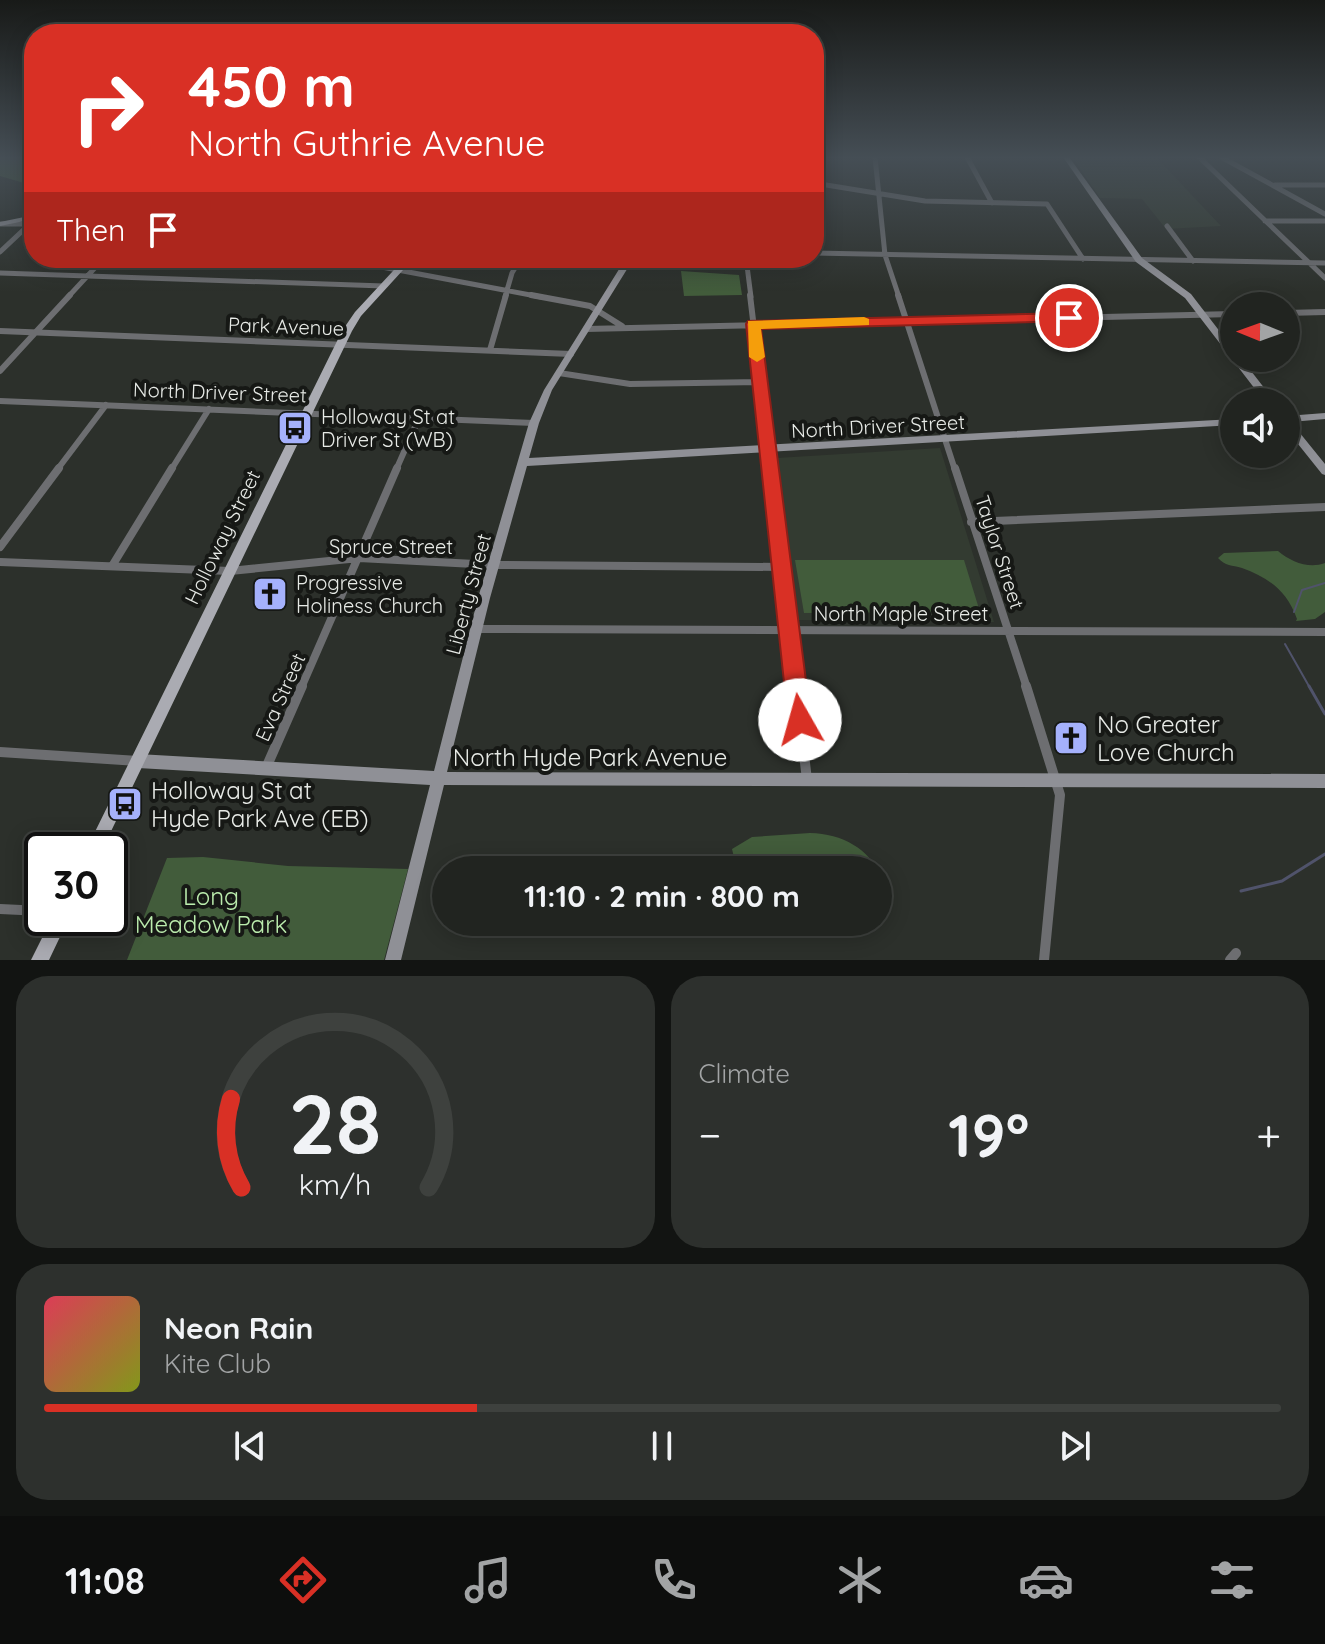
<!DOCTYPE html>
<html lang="en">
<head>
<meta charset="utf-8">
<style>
  :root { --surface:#212420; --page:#2d302d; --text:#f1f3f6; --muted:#a2a4a5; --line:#3e413e; --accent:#d93025 }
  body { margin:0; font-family:Quicksand,sans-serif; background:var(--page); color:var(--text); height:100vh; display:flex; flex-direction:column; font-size:30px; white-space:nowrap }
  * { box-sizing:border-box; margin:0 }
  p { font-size:26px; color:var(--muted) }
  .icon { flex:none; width:44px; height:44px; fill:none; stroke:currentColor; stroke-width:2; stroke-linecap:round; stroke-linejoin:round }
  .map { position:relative; height:960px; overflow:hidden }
  .panel { display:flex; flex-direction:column; gap:16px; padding:16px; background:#121412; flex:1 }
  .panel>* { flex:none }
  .guide { position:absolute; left:24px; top:24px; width:800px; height:244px; border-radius:32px; box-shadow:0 4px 20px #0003,0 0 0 2px var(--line); background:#d93025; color:#fff; overflow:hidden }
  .needle { width:52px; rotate:271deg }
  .controls { position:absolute; left:1220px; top:292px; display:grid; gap:16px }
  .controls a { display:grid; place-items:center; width:80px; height:80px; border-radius:50%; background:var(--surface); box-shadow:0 4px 20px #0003,0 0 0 2px var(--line); font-size:40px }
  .speed { position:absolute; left:24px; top:832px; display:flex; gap:16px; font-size:40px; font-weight:700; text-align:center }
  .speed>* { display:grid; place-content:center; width:104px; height:104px; border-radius:50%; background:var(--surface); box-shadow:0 4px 20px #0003,0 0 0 2px var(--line); line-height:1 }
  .speed .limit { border:4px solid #111; border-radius:12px; background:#fff; color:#111 }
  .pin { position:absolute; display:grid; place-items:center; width:68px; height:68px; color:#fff; margin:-34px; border:4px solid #fff; border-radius:50%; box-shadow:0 2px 8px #0007 }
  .me { position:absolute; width:88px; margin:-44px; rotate:353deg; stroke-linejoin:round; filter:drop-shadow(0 0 6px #0008) }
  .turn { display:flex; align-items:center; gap:28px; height:168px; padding:0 32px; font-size:36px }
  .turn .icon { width:104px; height:104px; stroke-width:2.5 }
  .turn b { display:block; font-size:56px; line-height:68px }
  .then { display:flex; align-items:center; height:76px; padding:0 32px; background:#0003; gap:16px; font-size:30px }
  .big { font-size:60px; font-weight:700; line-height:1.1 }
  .panel .widget { flex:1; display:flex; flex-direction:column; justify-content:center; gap:12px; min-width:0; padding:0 28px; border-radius:32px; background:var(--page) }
  .panel .dial { align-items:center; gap:0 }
  .dial svg { height:208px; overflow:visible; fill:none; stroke:var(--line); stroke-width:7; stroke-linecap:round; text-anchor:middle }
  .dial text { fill:var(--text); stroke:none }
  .song { display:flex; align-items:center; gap:24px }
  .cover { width:96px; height:96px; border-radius:12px; background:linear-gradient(135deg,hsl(350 70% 55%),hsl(70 70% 35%)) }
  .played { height:8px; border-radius:4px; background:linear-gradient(90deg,var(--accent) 35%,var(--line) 35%) }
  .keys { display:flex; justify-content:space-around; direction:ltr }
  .heat { display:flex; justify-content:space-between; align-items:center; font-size:44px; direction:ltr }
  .panel .tiles { flex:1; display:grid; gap:16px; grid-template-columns:1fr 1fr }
  .widget:last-child { grid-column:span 2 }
  .trip { position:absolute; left:432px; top:856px; width:460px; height:80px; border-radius:40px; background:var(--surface); box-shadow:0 4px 20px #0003,0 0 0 2px var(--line); font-weight:700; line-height:80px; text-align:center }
  .dock { display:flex; height:128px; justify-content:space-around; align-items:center; background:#0d0e0d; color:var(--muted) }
  .dock .icon { width:56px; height:56px }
  .dock .on { color:var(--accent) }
  .dock b { font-size:36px; color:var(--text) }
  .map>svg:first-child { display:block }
  .built { fill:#333b31 }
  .green { fill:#425c3b }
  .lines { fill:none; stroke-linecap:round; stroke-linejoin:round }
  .stream-far1 { stroke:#50536b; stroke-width:2 }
  .stream { stroke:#50536b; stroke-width:3 }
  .street-far3 { stroke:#6d6e71; stroke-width:5 }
  .street-far2 { stroke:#6d6e71; stroke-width:6 }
  .street-far1 { stroke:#6d6e71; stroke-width:8 }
  .street { stroke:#6d6e71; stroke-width:10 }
  .secondary { fill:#8f9096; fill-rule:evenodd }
  .primary { fill:#aaabb2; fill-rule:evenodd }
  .route { fill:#d93025; stroke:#8d1f18; stroke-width:2 }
  .slow { fill:#f59e0b }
  .labels { text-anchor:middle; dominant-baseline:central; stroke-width:8; stroke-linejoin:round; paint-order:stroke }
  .street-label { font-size:20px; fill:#e7eae6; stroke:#161815 }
  .poi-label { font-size:20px; fill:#e7eae6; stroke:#161815; text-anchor:start }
  .near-poi-label { font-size:24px; fill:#e7eae6; stroke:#161815; text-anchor:start }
  .near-street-label { font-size:24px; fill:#e7eae6; stroke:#161815 }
  .near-park-label { font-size:24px; fill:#bbecad; stroke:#161815 }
</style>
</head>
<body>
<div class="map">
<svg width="1325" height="960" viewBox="0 0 1325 960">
  <rect width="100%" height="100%" fill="#2c302b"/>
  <path class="built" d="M1072,157H1156L1221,226L1166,229L1142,199L1100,198Z
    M940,448L994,622L798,620L777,458Z"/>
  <path class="green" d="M0,157H34L31,185L0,176Z
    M681,271L739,275L742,295L684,296Z
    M1278,551C1291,562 1309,569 1325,563V612L1315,619L1296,621L1297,619C1287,591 1269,578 1242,568C1232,565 1225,566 1218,558L1224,553Z
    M795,560H964L980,612L804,613Z
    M810,833C843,834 868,848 883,878H878V870H737L732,849L752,837Z
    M203,857L288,866L408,869L384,960H127L167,858Z"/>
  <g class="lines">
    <path class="stream-far1" d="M1294,612L1302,590L1325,583
      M1285,644L1310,688"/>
    <path class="stream" d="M1309,686L1325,714
      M1241,891L1282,881L1325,854"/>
    <path class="street-far3" d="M875,157L885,255L899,297
      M967,157L992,203
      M1199,157L1325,278
      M1221,157L1325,214
      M814,183L925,201L1047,204L1083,259
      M1275,185H1325
      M1265,221H1325
      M0,224H32
      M1167,226L1193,261
      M0,252L34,220
      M814,253L1325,263
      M334,258L541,297
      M746,258L751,297
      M0,273L384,286
      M68,297L104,258
      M505,297L512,273L521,258"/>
    <path class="street-far2" d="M531,295L590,306L622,326
      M750,295L771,470
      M898,295L955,470
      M1286,313L1325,312
      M586,329L1234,314
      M0,331L571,354
      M490,350L506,295
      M0,371L70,295
      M559,373L630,384L760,382
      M0,401L534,423
      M57,470L106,405
      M171,470L209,409
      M396,470L419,418"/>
    <path class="street-far1" d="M771,468L796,688
      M955,468L1027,688
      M971,522L1325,507
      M0,547L59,468
      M0,562L230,571L359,558L494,565L781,567
      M112,566L172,468
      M477,629L1325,632
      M301,688L397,468"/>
    <path class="street" d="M796,686L807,780
      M1026,686L1060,795L1044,960
      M0,752L138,761
      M266,768L302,686
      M0,909L42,911
      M1230,960L1236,953"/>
    <path class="secondary" d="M1063,157H1069L1142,258L1191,294L1234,350V358H1241L1275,402H1265L1185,298L1136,262Z
      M34,215V219L0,226V222Z
      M626,258H634L552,390L539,423L529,458L1234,419V425L527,466L490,598L447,772L1325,774V788L444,785L401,960H385L430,785L138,768L133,766L131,761L133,756L138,754L434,771L478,598L529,423L544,390Z
      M1325,413V419L1291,422L1325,464V475L1322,474L1286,429V416Z"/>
    <path class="primary" d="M405,258H414L361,316L352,331L102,850H86L342,331L355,312Z
      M52,918H69L49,960H31Z"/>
  </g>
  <linearGradient id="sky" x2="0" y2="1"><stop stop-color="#181a18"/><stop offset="0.54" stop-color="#454e55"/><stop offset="1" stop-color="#454e55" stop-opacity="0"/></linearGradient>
  <rect width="1325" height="292" fill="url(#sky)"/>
  <path class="route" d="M1069,313L1074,314V321L761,329L811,720L808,728L800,732L792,728L788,720L746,324L748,321Z"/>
  <path class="slow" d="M864,317L869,319V325L761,329L765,357L757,362L749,357L748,321Z"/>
  <defs>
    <g id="bus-square" transform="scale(1.8)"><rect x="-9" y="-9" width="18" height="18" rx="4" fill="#a5b1fc" stroke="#161815"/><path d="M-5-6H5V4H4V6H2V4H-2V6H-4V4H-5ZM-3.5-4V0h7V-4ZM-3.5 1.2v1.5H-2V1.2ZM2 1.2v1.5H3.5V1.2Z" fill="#111"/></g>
    <g id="church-square" transform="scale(1.8)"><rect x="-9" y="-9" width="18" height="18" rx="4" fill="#a5b1fc" stroke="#161815"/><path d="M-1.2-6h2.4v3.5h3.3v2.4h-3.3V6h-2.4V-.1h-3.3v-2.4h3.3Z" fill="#111"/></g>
  </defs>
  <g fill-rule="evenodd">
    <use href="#bus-square" x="295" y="428"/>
    <use href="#church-square" x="270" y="594"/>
    <use href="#church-square" x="1071" y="738"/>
    <use href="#bus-square" x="125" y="804"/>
  </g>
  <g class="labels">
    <g class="street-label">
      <text transform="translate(286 326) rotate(2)">Park Avenue</text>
      <text transform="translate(220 392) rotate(2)">North Driver Street</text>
      <text transform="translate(878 426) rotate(-3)">North Driver Street</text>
      <text transform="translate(222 537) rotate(-64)">Holloway Street</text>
      <text x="391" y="546">Spruce Street</text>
      <text transform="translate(1000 552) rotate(72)">Taylor Street</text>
      <text transform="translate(468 594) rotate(-75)">Liberty Street</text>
      <text x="901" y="613">North Maple Street</text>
      <text transform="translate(280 697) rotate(-66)">Eva Street</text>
    </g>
    <g class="poi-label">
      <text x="321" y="416">Holloway St at<tspan x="321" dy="23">Driver St (WB)</tspan></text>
      <text x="296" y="582">Progressive<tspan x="296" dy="23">Holiness Church</tspan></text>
    </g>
    <g class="near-poi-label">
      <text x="1097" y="724">No Greater<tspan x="1097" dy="28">Love Church</tspan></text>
      <text x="151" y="790">Holloway St at<tspan x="151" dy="28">Hyde Park Ave (EB)</tspan></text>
    </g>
    <g class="near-street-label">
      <text x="590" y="757">North Hyde Park Avenue</text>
    </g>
    <g class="near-park-label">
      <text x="211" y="896">Long<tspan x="211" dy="28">Meadow Park</tspan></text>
    </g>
  </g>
</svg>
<div class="controls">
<a><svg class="needle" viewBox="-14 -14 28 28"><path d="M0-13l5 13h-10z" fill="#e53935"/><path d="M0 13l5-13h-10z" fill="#a2a4a5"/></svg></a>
<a><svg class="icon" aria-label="sound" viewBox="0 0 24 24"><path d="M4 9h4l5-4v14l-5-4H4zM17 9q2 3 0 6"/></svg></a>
</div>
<div class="speed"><div class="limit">30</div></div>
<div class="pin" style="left:1069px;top:318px;background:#d93025"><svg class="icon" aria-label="arrive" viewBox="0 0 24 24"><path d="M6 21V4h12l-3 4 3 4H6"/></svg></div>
<svg class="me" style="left:800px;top:720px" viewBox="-20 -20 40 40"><circle r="19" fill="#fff"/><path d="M0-13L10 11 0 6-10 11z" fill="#d93025"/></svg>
<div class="trip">11:10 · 2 min · 800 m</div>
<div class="guide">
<div class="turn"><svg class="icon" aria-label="right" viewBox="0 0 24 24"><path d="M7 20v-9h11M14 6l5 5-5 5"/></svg><div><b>450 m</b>North Guthrie Avenue</div></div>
<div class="then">Then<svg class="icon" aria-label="arrive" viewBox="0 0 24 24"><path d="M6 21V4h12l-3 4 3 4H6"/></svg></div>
</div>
</div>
<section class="panel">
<div class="tiles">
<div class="widget dial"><svg viewBox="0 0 100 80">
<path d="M14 69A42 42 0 1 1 86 69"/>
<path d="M14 69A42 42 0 0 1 10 35" stroke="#d93025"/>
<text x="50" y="56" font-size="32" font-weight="700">28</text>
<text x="50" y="72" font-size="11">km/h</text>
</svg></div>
<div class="widget"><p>Climate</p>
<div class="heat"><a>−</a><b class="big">19°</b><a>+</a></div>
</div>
<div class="widget">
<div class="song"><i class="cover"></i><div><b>Neon Rain</b><p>Kite Club</p></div></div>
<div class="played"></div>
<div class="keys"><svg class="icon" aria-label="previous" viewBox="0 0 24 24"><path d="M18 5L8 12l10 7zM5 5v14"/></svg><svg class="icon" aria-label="pause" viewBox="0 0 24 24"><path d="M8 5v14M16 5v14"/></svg><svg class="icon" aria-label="next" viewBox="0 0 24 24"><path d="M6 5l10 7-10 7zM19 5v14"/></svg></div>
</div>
</div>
</section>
<nav class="dock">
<b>11:08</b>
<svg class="icon on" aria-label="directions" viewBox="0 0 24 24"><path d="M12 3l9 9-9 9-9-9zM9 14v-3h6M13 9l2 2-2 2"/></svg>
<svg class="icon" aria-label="music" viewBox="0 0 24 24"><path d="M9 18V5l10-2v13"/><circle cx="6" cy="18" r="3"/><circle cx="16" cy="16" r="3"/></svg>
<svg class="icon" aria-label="phone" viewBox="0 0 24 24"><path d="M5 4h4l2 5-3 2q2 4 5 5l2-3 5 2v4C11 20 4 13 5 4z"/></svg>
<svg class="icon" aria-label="climate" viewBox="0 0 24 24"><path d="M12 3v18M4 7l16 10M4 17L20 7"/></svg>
<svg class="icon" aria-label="car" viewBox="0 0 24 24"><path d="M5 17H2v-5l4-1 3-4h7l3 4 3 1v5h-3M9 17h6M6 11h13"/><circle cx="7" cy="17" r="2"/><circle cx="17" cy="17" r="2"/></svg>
<svg class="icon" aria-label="filters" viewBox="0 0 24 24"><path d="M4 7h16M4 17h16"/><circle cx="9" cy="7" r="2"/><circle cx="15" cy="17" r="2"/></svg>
</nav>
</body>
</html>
